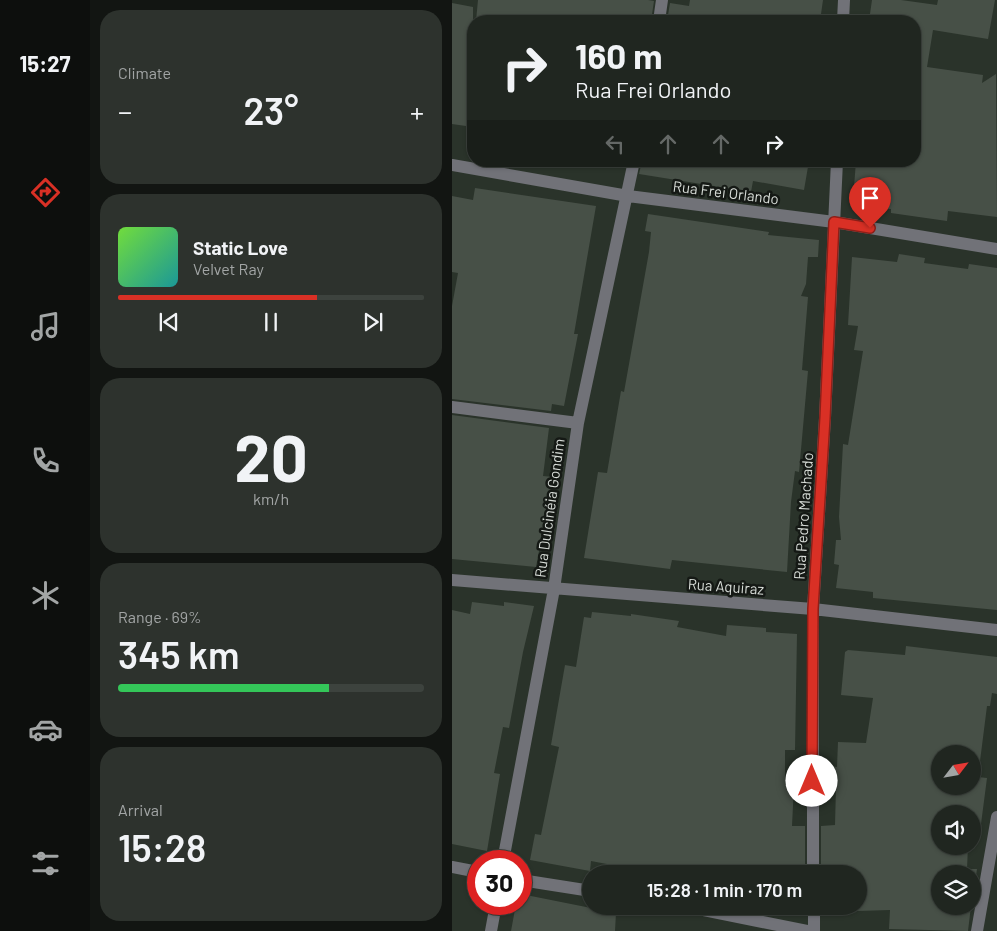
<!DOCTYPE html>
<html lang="en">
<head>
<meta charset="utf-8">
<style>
  :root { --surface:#202620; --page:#2d322d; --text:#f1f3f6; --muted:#a2a5a5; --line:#3d433e; --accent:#d93025 }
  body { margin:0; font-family:Barlow,sans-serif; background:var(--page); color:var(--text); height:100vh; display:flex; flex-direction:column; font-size:19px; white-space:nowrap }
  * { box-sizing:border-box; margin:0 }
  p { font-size:16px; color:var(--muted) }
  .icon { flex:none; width:28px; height:28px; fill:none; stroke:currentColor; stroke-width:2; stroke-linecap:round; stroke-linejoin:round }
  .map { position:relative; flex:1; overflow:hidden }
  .side { display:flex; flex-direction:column; gap:10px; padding:10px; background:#121512; width:362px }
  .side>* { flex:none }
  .top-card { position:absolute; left:15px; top:15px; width:454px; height:152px; border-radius:20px; box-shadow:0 1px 4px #0004,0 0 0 1px var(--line); background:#202620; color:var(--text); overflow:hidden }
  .needle { width:32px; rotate:59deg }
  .fabs { position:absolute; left:479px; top:745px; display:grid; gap:10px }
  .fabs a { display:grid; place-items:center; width:50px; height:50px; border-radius:50%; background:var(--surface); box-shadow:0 1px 4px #0004,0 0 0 1px var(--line); font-size:25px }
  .speed { position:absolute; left:15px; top:850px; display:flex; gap:10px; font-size:25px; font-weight:700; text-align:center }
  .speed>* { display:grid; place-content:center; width:65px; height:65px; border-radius:50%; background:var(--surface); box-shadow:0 1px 4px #0004,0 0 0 1px var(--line); line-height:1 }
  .speed .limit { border:8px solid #d22; background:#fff; color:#111 }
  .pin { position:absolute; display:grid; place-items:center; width:42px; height:42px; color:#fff; margin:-51px -21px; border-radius:50% 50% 50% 0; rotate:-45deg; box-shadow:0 0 5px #0007 }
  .pin .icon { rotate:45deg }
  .me { position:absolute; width:55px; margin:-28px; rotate:0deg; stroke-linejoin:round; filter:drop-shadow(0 0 4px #0008) }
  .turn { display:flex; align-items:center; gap:18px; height:105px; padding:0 25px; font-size:22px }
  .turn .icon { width:65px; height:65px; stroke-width:2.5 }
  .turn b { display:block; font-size:35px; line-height:42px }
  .lanes { display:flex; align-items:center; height:48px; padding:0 25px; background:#0003; justify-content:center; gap:25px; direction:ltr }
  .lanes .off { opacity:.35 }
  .big { font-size:38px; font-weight:600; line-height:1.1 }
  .side .tile { flex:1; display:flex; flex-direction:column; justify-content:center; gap:8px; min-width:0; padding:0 18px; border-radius:20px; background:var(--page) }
  .side .dial { align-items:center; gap:0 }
  .dial b { font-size:65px; line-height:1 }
  .song { display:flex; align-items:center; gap:15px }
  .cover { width:60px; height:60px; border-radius:8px; background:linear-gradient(135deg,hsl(100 70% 55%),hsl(180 70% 35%)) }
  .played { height:5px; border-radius:2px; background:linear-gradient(90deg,var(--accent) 65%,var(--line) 65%) }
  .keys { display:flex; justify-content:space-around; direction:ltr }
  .heat { display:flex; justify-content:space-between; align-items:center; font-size:28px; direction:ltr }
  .charge { height:8px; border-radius:4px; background:linear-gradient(90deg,#34c759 69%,var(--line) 0) }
  .trip { position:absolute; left:130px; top:865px; width:285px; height:50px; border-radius:25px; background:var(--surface); box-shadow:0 1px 4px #0004,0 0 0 1px var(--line); font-weight:600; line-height:50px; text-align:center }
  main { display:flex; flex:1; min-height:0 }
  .tab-bar { display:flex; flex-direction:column; width:90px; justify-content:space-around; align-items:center; background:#0d0f0d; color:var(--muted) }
  .tab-bar .icon { width:35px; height:35px }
  .tab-bar .on { color:var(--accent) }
  .tab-bar b { font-size:22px; color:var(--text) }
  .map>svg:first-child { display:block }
  .building { fill:#475047; fill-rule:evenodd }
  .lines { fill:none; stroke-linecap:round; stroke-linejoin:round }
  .minor { stroke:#717278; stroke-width:12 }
  .route-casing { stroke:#8d1f18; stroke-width:12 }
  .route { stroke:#d93025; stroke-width:9 }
  .labels { text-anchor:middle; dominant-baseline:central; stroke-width:5; stroke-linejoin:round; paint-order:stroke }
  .street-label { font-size:15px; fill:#d8ddd8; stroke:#151915 }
</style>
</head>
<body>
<main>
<nav class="tab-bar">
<b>15:27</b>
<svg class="icon on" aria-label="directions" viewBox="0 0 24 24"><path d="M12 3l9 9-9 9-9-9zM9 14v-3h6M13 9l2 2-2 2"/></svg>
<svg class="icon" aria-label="music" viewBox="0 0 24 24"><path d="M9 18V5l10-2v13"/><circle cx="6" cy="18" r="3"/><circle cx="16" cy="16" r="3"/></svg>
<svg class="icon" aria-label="phone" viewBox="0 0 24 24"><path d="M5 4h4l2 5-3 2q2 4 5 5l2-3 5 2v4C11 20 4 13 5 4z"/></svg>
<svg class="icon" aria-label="climate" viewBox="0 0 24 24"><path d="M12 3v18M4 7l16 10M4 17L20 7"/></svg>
<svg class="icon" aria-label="car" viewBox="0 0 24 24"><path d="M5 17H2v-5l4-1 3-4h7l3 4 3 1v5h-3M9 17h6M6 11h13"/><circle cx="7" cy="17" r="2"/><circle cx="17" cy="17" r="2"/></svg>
<svg class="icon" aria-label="filters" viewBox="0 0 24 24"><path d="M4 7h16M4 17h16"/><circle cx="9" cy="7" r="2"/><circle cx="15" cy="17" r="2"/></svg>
</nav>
<section class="side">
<div class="tile"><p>Climate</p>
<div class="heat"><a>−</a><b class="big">23°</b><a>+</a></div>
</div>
<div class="tile">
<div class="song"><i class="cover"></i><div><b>Static Love</b><p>Velvet Ray</p></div></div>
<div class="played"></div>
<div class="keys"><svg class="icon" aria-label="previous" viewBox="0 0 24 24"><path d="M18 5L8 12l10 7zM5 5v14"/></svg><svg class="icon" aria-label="pause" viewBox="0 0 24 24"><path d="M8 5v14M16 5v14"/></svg><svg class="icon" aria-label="next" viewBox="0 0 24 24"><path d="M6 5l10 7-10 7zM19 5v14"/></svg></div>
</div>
<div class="tile dial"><b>20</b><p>km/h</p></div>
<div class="tile"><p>Range · 69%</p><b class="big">345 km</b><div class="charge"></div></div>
<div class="tile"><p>Arrival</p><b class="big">15:28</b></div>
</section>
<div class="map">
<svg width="545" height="931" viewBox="0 0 545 931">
  <rect width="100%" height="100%" fill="#2a332a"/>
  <path class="building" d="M26,0H196L202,1L199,21H24Z
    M238,0H371L368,21H215L218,3L237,6Z
    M420,0H449L485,5L486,0H543L536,39L481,30L475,67L531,75L530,83L544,74L545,217L496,211L495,221L439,213V209L419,208L420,202L408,201L410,187H402L404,161H462V21H417Z
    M0,3L21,7V127L0,124Z
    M190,161H357L352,190L301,181L299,192L187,174Z
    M23,188L144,206L122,334H126L112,406L100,404L99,411L0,399V306L6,273L0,272V196L21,200Z
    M196,214L317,232L316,235L367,240L366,257H356L354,284L349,296L356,297L350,370L356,371L347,472L343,471L339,502L335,572L220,560L218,569L132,558L146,472L155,473L169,391L172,392L197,252L199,232L193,231Z
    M447,254L473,258L472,263L516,269L517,264L545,268V610L421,598V592L384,588L387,565L382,564L384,540H389L387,517L391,444L396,445L411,351L402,350L406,326L396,325L400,257L445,262Z
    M0,415L97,428L91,476L101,477L84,567L0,559Z
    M20,602L52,606V602L82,606L71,652L57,728L51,727L42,773L48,774L35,851L0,844V610L18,614Z
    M140,612L179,616V614L227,621L225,627L274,636L275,625L314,628V632L345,634L343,750H333V785H342L340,826H353V874H207L139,861L138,871L78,860L83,834L89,835L107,747L99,745L113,665L124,667L132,617L139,618Z
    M454,646L545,657V694L540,693L538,706H535L526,777L535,778L529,824L520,823V814H488V846H516L515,869H525L520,903V874H488V906H519L516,931L437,929L438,910L372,912V906H406V874H369V826L383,825L384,787H376L377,766L385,767L386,742L414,743L421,698L389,695L393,652L396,650L453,655ZM488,754H520V786H488Z
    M69,894L164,913L163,931H59L64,904H69Z"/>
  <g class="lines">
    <path class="minor" d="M207,21L210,0
      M391,21L392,0
      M0,165L176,196L382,222L545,249
      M0,407L126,423
      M0,580L361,609L545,630
      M51,861L102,589L126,423L182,161
      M0,867L26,872
      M361,874V609L373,418L385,161
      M69,880L139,891
      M232,906L355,931
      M362,906V931
      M39,931L44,904
      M525,931L545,817"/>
  </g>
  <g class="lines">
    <g class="route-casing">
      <path id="route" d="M360,781L361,609L373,418L382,222L418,228"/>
    </g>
    <use href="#route" class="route"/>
  </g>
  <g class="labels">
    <g class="street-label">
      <text transform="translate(274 192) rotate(7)">Rua Frei Orlando</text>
      <text transform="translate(97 508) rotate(-82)">Rua Dulcinéia Gondim</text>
      <text transform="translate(351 516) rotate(-86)">Rua Pedro Machado</text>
      <text transform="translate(274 586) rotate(4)">Rua Aquiraz</text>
    </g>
  </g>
</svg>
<div class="fabs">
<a><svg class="needle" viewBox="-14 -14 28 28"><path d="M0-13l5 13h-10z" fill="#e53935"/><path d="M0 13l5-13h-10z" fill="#a2a5a5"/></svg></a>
<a><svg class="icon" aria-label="sound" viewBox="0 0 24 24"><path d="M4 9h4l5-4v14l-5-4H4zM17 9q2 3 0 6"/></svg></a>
<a><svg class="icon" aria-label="layers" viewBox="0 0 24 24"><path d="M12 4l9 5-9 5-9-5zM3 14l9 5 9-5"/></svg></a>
</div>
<div class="speed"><div class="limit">30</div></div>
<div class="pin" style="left:418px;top:228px;background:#d93025"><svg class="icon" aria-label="arrive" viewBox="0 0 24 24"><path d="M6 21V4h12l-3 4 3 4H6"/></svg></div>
<svg class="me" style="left:360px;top:781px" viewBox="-20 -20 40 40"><circle r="19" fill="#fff"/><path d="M0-13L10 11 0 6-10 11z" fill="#d93025"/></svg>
<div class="trip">15:28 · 1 min · 170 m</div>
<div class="top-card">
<div class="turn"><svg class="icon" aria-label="right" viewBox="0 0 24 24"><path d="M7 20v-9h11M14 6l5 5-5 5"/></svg><div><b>160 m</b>Rua Frei Orlando</div></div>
<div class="lanes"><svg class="icon off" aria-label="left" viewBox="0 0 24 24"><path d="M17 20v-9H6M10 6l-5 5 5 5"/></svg><svg class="icon off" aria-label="ahead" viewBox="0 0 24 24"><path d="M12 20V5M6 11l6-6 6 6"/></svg><svg class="icon off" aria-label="ahead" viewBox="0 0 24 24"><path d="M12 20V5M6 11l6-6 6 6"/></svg><svg class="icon" aria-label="right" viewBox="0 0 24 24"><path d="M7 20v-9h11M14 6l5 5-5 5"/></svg></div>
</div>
</div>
</main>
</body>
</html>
